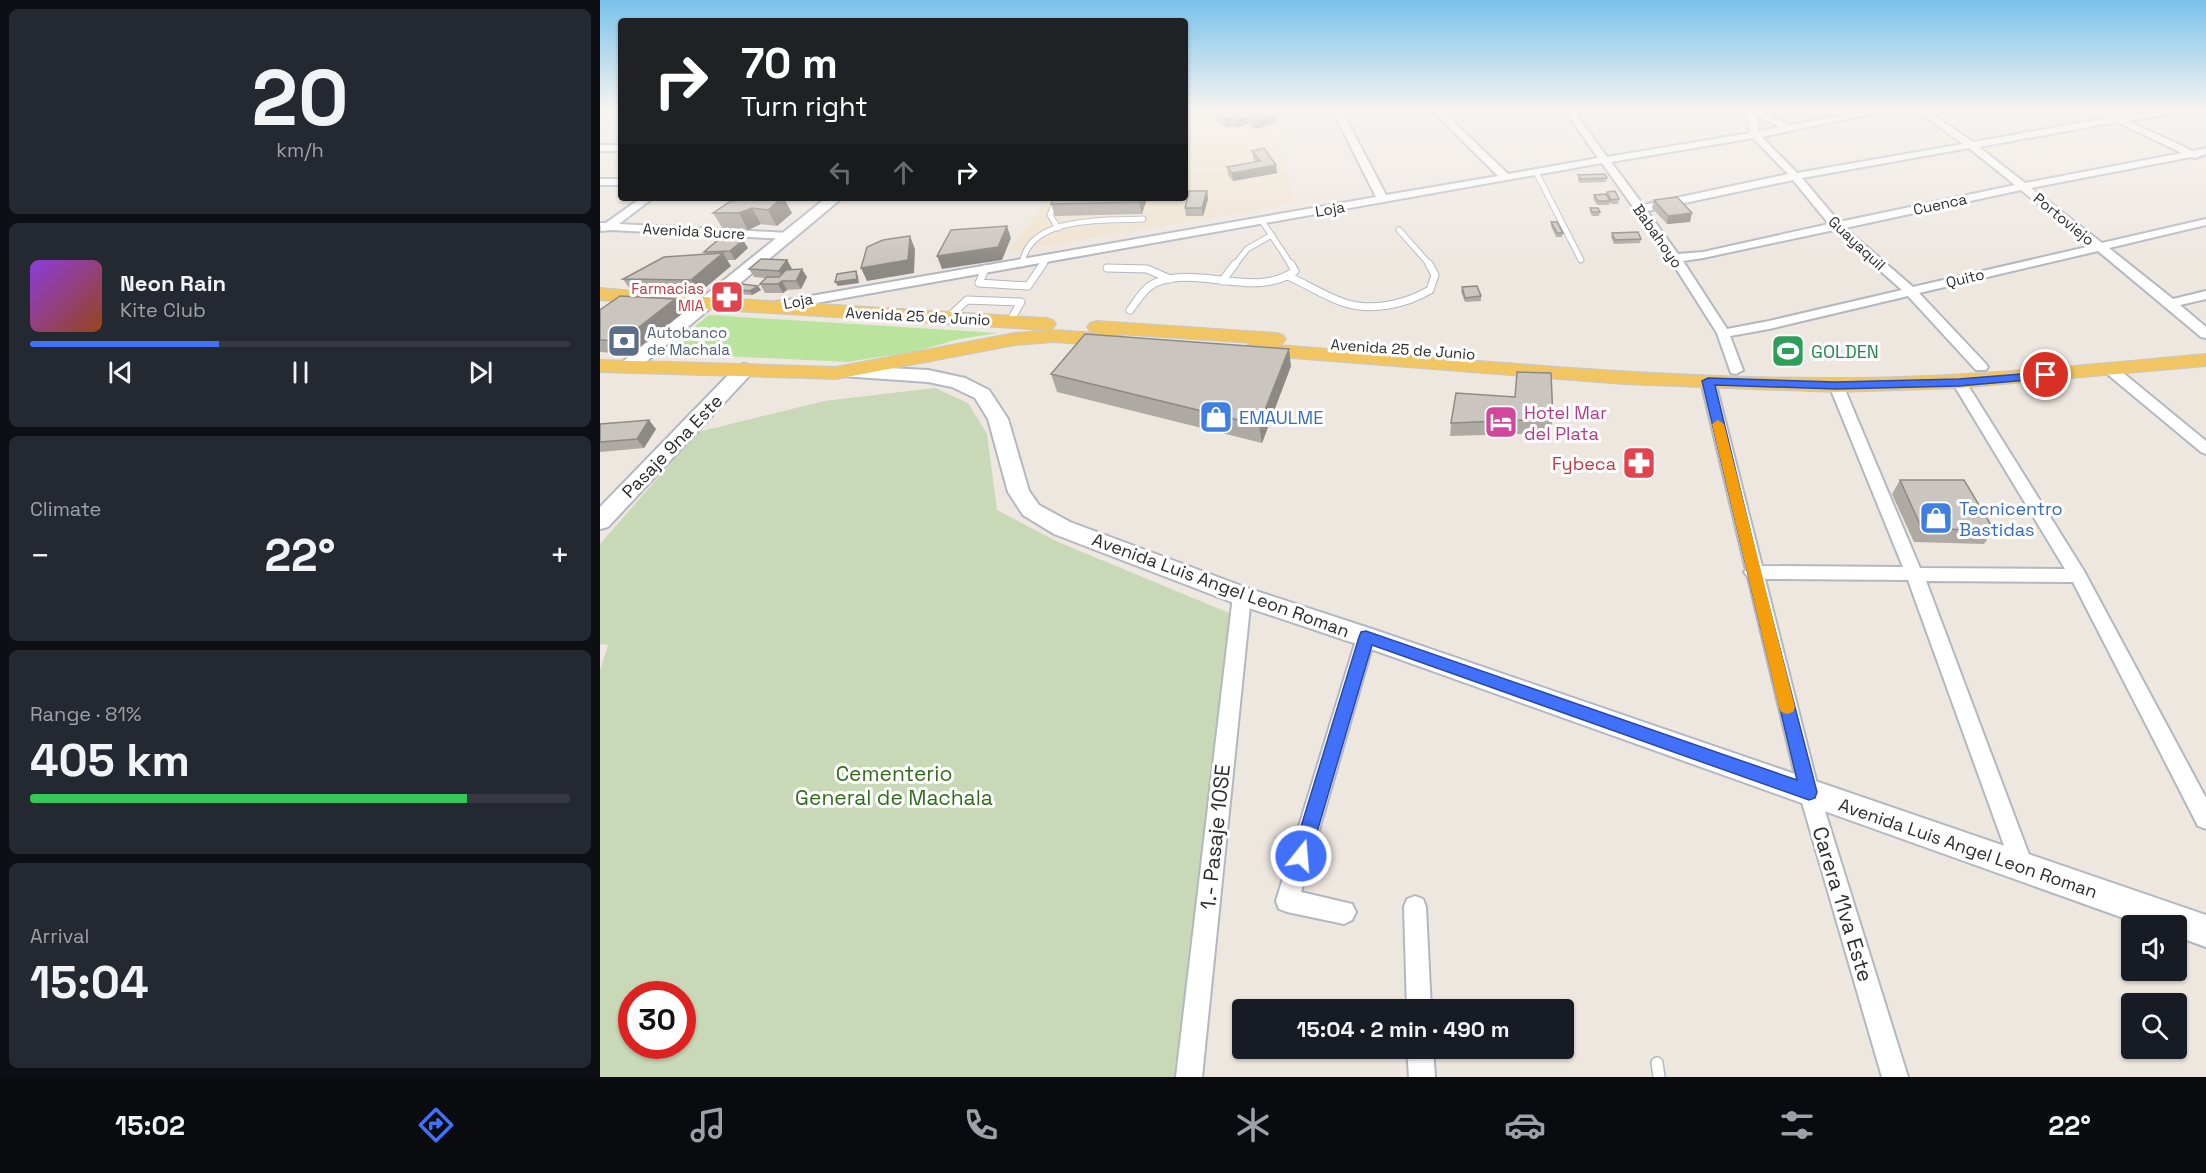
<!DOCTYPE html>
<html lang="en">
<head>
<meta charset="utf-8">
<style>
  :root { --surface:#171b24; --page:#242831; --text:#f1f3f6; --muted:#9ea1a6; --line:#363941; --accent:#4170fa }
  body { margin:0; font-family:"Space Grotesk",sans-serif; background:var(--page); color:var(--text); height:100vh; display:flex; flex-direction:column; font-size:22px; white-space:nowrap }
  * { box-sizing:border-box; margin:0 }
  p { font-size:20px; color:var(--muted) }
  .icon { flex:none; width:33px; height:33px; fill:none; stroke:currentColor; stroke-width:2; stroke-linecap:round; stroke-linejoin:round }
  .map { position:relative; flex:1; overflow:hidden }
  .sheet { display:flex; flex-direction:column; gap:9px; padding:9px; background:#0d0f14; width:600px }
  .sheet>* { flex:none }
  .banner { position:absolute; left:18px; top:18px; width:570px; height:183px; border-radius:6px; box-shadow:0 2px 4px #0004; background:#202124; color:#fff; overflow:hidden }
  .buttons { position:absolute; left:1521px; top:915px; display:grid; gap:12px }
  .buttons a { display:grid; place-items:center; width:66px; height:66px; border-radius:6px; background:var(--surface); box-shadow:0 2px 4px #0004; font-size:30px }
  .speed { position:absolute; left:18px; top:981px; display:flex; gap:12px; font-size:30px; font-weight:700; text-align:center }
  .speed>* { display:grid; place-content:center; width:78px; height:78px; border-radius:50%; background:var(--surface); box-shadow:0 2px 4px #0004; line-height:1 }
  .speed .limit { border:9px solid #d22; background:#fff; color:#111 }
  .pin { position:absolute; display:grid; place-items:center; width:51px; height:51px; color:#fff; margin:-26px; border:3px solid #fff; border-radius:50%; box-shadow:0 2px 6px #0007 }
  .me { position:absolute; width:66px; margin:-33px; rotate:17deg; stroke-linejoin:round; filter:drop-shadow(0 0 4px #0008) }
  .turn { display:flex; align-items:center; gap:21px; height:126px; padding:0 24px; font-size:27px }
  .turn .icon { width:78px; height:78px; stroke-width:2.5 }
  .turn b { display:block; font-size:42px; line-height:51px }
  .lanes { display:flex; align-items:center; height:57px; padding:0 24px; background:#0003; justify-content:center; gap:30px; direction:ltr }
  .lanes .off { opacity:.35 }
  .big { font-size:45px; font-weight:700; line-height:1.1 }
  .sheet .tile { flex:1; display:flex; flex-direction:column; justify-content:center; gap:9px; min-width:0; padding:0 21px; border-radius:9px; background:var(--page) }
  .sheet .dial { align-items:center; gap:0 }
  .dial b { font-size:78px; line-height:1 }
  .song { display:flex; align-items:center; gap:18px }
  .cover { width:72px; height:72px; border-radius:9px; background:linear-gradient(135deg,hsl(270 70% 55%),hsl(20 70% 35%)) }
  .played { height:6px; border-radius:3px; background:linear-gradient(90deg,var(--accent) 35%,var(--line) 35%) }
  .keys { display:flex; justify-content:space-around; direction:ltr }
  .heat { display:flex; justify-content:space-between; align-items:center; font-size:33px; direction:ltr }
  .charge { height:9px; border-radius:4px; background:linear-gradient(90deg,#34c759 81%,var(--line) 0) }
  .trip { position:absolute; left:632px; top:999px; width:342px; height:60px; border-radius:6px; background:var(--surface); box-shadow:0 2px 4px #0004; font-weight:700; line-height:60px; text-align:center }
  .tab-bar { display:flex; height:96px; justify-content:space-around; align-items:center; background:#090b0e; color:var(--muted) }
  .tab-bar .icon { width:42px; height:42px }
  .tab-bar .on { color:var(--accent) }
  .tab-bar b { font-size:27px; color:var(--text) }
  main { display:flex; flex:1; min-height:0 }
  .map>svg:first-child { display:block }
  .education { fill:#efe3cf }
  .green { fill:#bae49d }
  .cemetery { fill:#c9d8b7; fill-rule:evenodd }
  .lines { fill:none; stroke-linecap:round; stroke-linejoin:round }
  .lane-far2-casing { stroke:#b3b7c0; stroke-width:7 }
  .lane-far1-casing { stroke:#b3b7c0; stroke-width:9 }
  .lane-casing { stroke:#b3b7c0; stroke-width:14 }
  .street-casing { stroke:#b3b7c0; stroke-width:4 }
  .secondary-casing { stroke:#b3b7c0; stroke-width:4 }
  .primary-casing { stroke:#c8c8c8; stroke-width:2 }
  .lane-far2 { stroke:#fff; stroke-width:5 }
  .lane-far1 { stroke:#fff; stroke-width:7 }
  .lane { stroke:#fff; stroke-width:11 }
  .street { fill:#fff; fill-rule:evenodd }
  .secondary { fill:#fff; fill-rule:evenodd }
  .primary { fill:#f1c662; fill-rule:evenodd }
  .wall { fill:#aea9a3 }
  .shaded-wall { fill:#8d8a85 }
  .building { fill:#cac5be; stroke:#8d8a85; stroke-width:1.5 }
  .route { fill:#4170fa; stroke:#2a49a2; stroke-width:1.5 }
  .slow { fill:#f59e0b }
  .labels { text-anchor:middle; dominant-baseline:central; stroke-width:6; stroke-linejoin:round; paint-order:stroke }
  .far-street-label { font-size:15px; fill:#2d2d2d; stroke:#fff }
  .far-health-label { font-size:15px; fill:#be3a42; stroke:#fff; text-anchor:end }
  .far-service-label { font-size:15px; fill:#4e5e75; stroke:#fff; text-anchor:start }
  .leisure-label { font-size:18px; fill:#27864d; stroke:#fff; text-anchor:start }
  .hotel-label { font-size:18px; fill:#b23c85; stroke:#fff; text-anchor:start }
  .shop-label { font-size:18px; fill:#366cbe; stroke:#fff; text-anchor:start }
  .street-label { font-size:18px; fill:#2d2d2d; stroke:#fff }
  .health-label { font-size:18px; fill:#be3a42; stroke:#fff; text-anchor:end }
  .near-park-label { font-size:21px; fill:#316c1b; stroke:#fff }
  .near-street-label { font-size:21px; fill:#2d2d2d; stroke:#fff }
</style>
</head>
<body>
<main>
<section class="sheet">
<div class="tile dial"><b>20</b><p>km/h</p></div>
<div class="tile">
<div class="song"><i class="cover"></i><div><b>Neon Rain</b><p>Kite Club</p></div></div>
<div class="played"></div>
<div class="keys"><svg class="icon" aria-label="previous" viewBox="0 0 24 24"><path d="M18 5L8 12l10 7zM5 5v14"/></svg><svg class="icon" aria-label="pause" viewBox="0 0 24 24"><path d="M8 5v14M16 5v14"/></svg><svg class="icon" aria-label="next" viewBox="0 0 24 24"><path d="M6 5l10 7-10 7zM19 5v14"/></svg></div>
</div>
<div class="tile"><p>Climate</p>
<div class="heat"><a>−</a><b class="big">22°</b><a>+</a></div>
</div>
<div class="tile"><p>Range · 81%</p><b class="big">405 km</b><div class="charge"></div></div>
<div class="tile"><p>Arrival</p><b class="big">15:04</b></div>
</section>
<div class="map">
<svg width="1606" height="1077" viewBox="0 0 1606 1077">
  <rect width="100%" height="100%" fill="#eee7e0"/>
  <path class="education" d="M585,109L676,114L695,203L408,252L448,198H585Z"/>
  <path class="green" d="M109,315H110L398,333L359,339L317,351L247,362L63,353Z"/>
  <path class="cemetery" d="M335,388L368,403L387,434L397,510L458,542L639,617L588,1077H0V670L8,645L0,644V544L98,432L224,401ZM32,994H82V1046H32Z"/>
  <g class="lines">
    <g class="lane-far2-casing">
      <path id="lane-far2" d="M1234,109L1247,116
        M936,172L981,260
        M457,198L450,215L458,228
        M662,221L692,266
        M799,230L831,266
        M422,264C429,215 506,221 543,219
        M442,266L446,260
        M634,266L647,249L672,235"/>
    </g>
    <g class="lane-far1-casing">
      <path id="lane-far1" d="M507,268L547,269L570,279
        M385,269L379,283L428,286L443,264
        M690,277C708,285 726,297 745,303C772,312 806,304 830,290L835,275L829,264
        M622,281L635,264
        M530,310C537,301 544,288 555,283C599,264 653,300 695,271L691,264
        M349,317L367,300L421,302L410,321"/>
    </g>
    <g class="lane-casing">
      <path id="lane" d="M1057,1063L1059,1077"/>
    </g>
    <g class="street-casing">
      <path id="street" d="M732,109H741L786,195L898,176L831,109H840L908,174L998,158L964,109H1008L1004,112L976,114L1007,157L1150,133L1146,109H1158L1190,125L1276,109H1294L1162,137L1197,173L1363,144L1315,109H1325L1373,142L1508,118L1491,109H1502L1519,117L1576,109L1572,113L1528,121L1593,151L1606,148V154L1595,158L1591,157L1431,188L1502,243L1606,219V225L1509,248L1573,299L1606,291V299L1580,305L1606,327V338L1601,337L1498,251L1319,293L1386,364L1388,367L1386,370H1376L1308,296L1169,329L1130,336L1143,370L1136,374L1131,373L1117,333L1070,259L1002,163L171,311L165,307L171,303L776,197ZM1156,115L1180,127L1159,131ZM1517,122L1582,153L1425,183L1379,147ZM1153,138L1188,174L1043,205L1011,162ZM1369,148L1415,185L1239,222L1202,178ZM1193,180L1229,224L1103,252L1078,254L1047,211ZM1421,190L1491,246L1313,287L1245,228ZM1234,230L1302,290L1169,321L1127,329L1083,261L1103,258Z
        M0,145H21V151H0Z
        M0,179H21V185H0Z
        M41,198H53L19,224L189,233L195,236L189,239L11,230L1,231L0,223H6Z
        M1511,366L1516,367L1606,441V454L1601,452L1506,373L1504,370Z
        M1108,377L1115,381L1162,566L1303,567L1229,385L1236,381L1243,385L1320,568L1465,569L1352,382L1359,378L1364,379L1484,571L1606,798V829L1598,826L1473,582L1326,581L1434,868L1431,876L1423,879L1415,876L1308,580L1165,579L1219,792L1308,1077H1282L1199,792L1148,577L1144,572L1146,570L1101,381Z
        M642,589L648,591L651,596L602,1077H576L633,596L636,591Z
        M766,630L772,632L775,637L701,892L752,904L756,912L752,920L744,924L687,912L679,909L676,901L757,637L760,632Z
        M815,896L823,899L826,907L831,1010H807L804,907L807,899Z
        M807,1048H833L835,1077H809Z"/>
    </g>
    <g class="secondary-casing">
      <path id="secondary" d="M226,198H242L35,371H21L19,367L21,363Z
        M144,364L151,366L153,370L151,374L8,527L0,529V507L137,366Z
        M249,366L328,370L365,378L389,390L408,419L429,491L439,505L470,522L650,589L775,630L1606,915V947L1576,936V926H1546L757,644L634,603L454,534L423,515L408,492L388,419L375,398L352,387L328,382L242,376L240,372L242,368Z"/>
    </g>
    <g class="primary-casing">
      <path id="primary" d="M0,288L105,297L446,318L453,320L456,324L453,328L446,330L105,309L0,300Z
        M497,321L676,333L683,335L686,339L683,343L678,345C863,359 1052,379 1238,378C1361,378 1483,365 1606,354V366L1359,388L1236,392L1024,384L655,355L648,353L645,349L648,345L653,343L518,334L523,336L526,340L523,344L516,346L453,342L415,345L236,379L0,372V360L236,367L415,333L453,330L496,333L490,331L487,327L490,323Z"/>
    </g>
    <use href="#lane-far2" class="lane-far2"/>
    <use href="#lane-far1" class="lane-far1"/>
    <use href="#lane" class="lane"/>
    <use href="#street" class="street"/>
    <use href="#secondary" class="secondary"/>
    <use href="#primary" class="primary"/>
  </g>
  <path class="wall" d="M644,113L676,123L655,129L648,124L636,128L633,126L626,128L617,121L616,114Z
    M652,151L677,173L633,181L628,175L627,167L655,162L653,158Z
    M978,175L1007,178L1006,182L979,183L978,179Z
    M607,191L608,199L603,216H586L585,208Z
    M1007,192L1019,199L1018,204H1011L1010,202L1009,205H997L993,199L994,195H1007Z
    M454,198H546V201L542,214L455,216L451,204Z
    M1054,200L1090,222L1067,224L1052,208Z
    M131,201L192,213L177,226L161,224L148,230L123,229L113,213Z
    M990,208L1000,212L999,216H992L990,212Z
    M951,222L963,233L962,237H956L951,226Z
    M1012,233L1041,239L1040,243L1014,244L1011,237Z
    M148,248L135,260H127L131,266L100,292H32L23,279L105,254L104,252Z
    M187,260L192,269L191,270L207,277L201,289L187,290L183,293H165L160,284L165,278L154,277L149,269Z
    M862,287L881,296V301L865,302L861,292Z
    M133,289L161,290L152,295L136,294Z
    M0,310L84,312L31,354L0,352Z
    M691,366L662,443L457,392L451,374Z
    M915,397L953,419L950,433L850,436L851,423Z
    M0,424L56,429L44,448L0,452Z
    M1300,480L1394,530L1384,544L1314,542L1292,494Z"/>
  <path class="shaded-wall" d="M675,115L676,123L655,129L654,121Z
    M647,117L648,124L636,128L635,120Z
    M632,118L633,126L626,128L625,120Z
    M676,165L677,173L633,181L632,173Z
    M607,191L608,199L603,216L602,208Z
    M182,198H184L192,213L177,226L168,210Z
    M540,198H546V201L542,214L539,202Z
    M152,208L161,224L148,230L139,213Z
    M1092,213L1090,222L1067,224L1068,216Z
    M407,226L411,238L402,260L342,269L337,256Z
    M310,236L315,249L314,273L267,281L261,268Z
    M143,240L148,248L135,260L130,251Z
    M123,253L131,266L100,292L91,280Z
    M187,260L192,269L184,280L179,271Z
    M202,269L207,277L201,289L196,281Z
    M256,271L258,276L259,283L238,286L235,282Z
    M182,281L187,290L183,293L178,284Z
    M158,286L161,290L152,295L150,291Z
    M75,299L84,312L31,354L21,341Z
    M689,349L691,366L662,443L659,425Z
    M49,420L56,429L44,448L37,439Z"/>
  <path class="building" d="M635,109H638L644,113L666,109L675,115L654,121L647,117L635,120L632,118L625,120L616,114Z
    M664,148L676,165L632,173L627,167L660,161L652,151Z
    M1005,174L1007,178L980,179L978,175Z
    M589,191H607L602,208H585Z
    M1015,191L1019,199L1011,200L1007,192Z
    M1006,194L1010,201H998L994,195Z
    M1077,197L1092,213L1068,216L1054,200Z
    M165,198H182L168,210L152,208L139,213H113L131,201Z
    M454,198H540L539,202L451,204Z
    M990,208H998L1000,212H992Z
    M951,222H957L963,233H957Z
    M407,226L398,247L337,256L351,230Z
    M1038,232L1041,239L1015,240L1012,233Z
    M310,236L308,260L261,268L267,247L283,240Z
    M119,239L143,240L130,251L104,252Z
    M123,253L91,280L23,279L64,257Z
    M161,259L187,260L179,271L149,269Z
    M202,269L196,281H182L178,284H160L167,277H179L186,270Z
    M256,271L257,279L235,282L237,274Z
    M141,284L158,286L150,291L133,289Z
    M877,286L881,296L865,298L862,287Z
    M20,296L75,299L21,341L0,340V310Z
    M485,334L689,349L659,425L451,374Z
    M917,372L951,373L953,419L851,423L856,393L915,397Z
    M49,420L37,439L0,442V424Z
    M1300,480H1364L1394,530L1322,529Z"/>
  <linearGradient id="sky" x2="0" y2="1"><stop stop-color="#79c2eb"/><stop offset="0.42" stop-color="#f7f4f1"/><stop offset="1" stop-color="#f7f4f1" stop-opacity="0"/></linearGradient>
  <rect width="1606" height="260" fill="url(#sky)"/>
  <path class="route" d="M1446,372L1452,375L1450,378L1359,386L1236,389L1115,385L1160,572L1217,792L1215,798L1209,800L772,645L710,856L707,862L701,865L694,862L692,856L759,637L761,632L766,631L1197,780L1102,381L1108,378L1236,382L1359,379Z"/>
  <path class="slow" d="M1118,420L1124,424L1195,707L1193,712L1187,714L1181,712L1179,707L1112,424Z"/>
  <defs>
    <g id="pharmacy-square" transform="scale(1.725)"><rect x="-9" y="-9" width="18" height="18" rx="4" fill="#e0444e" stroke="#fff"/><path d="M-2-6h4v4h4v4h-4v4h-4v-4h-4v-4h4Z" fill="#fff"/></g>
    <g id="bank-square" transform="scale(1.725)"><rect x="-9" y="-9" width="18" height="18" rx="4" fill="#5c6f8a" stroke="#fff"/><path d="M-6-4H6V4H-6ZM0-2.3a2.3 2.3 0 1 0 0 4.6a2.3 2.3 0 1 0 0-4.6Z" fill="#fff"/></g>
    <g id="stadium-square" transform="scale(1.725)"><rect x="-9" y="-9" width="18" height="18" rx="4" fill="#2e9e5b" stroke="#fff"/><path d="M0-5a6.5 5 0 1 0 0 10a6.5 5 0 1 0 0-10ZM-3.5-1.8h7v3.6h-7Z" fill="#fff"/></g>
    <g id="shop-square" transform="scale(1.725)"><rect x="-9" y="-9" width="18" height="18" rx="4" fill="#3f7fe0" stroke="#fff"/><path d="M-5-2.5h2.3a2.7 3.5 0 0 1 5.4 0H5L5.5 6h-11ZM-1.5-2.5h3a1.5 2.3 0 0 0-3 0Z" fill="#fff"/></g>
    <g id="hotel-square" transform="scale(1.725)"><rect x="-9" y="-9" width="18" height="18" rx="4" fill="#d1479c" stroke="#fff"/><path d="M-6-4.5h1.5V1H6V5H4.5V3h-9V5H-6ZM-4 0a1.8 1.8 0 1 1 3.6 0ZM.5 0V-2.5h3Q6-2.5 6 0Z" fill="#fff"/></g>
  </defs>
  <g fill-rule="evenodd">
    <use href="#pharmacy-square" x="127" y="297"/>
    <use href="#bank-square" x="24" y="341"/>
    <use href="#stadium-square" x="1188" y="351"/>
    <use href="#shop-square" x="616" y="417"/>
    <use href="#hotel-square" x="901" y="422"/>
    <use href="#pharmacy-square" x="1039" y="463"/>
    <use href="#shop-square" x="1336" y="518"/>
  </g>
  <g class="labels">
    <g class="far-street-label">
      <text transform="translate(1340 204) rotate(-12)">Cuenca</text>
      <text transform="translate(730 209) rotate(-10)">Loja</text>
      <text transform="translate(1464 219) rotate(39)">Portoviejo</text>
      <text transform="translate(94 231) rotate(3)">Avenida Sucre</text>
      <text transform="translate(1058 236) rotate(55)">Babahoyo</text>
      <text transform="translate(1257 243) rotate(43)">Guayaquil</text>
      <text transform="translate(1365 278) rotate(-14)">Quito</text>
      <text transform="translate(198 301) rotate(-11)">Loja</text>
      <text transform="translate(318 316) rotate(3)">Avenida 25 de Junio</text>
      <text transform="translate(803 349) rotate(4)">Avenida 25 de Junio</text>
    </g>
    <g class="far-health-label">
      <text x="104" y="288">Farmacias<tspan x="104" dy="17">MIA</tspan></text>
    </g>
    <g class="far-service-label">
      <text x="47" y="332">Autobanco<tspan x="47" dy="17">de Machala</tspan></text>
    </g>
    <g class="leisure-label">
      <text x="1211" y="351">GOLDEN</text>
    </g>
    <g class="hotel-label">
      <text x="924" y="412">Hotel Mar<tspan x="924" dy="21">del Plata</tspan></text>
    </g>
    <g class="shop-label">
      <text x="639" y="417">EMAULME</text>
      <text x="1359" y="508">Tecnicentro<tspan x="1359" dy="21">Bastidas</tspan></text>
    </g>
    <g class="street-label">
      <text transform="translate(72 446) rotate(-46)">Pasaje 9na Este</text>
      <text transform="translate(621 585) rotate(20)">Avenida Luis Angel Leon Roman</text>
      <text transform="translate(1368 848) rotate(19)">Avenida Luis Angel Leon Roman</text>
    </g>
    <g class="health-label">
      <text x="1016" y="463">Fybeca</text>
    </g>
    <g class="near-park-label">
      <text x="294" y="773">Cementerio<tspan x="294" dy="24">General de Machala</tspan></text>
    </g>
    <g class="near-street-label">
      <text transform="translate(615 837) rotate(-84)">1.- Pasaje 10SE</text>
      <text transform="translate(1243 904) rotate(73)">Carera 11va Este</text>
    </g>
  </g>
</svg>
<div class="buttons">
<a><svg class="icon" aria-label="sound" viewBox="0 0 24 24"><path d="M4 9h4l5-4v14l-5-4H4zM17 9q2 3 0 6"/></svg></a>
<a><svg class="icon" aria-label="search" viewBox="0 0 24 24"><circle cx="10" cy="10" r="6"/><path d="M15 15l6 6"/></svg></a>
</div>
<div class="speed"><div class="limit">30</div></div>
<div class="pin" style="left:1446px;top:375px;background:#d93025"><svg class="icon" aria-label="arrive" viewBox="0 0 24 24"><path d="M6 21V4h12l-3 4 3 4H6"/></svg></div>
<svg class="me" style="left:701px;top:856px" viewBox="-20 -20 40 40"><circle r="17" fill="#4170fa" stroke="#fff" stroke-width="3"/><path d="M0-11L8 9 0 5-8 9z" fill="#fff"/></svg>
<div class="trip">15:04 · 2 min · 490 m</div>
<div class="banner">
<div class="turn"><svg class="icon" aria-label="right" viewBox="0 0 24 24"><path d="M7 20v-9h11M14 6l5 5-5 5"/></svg><div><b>70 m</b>Turn right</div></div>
<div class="lanes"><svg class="icon off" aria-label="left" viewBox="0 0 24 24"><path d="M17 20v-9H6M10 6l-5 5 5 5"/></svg><svg class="icon off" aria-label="ahead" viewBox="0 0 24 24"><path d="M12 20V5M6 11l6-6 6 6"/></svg><svg class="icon" aria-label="right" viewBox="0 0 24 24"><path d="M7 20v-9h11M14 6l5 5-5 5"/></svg></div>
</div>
</div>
</main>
<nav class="tab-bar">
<b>15:02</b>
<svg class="icon on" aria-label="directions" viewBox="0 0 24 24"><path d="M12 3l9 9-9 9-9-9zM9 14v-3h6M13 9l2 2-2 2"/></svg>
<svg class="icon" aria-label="music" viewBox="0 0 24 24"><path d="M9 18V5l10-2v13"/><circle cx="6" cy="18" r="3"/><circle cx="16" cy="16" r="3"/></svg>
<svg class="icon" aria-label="phone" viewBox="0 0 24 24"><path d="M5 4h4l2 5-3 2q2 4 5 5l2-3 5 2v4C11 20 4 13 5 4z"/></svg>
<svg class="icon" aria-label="climate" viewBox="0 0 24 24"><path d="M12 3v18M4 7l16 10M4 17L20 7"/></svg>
<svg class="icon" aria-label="car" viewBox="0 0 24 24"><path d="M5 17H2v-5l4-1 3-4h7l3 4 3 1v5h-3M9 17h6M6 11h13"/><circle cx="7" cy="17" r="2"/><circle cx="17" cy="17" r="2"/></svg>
<svg class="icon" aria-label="filters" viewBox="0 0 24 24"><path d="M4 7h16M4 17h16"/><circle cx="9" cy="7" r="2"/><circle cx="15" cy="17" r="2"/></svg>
<b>22°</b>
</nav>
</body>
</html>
